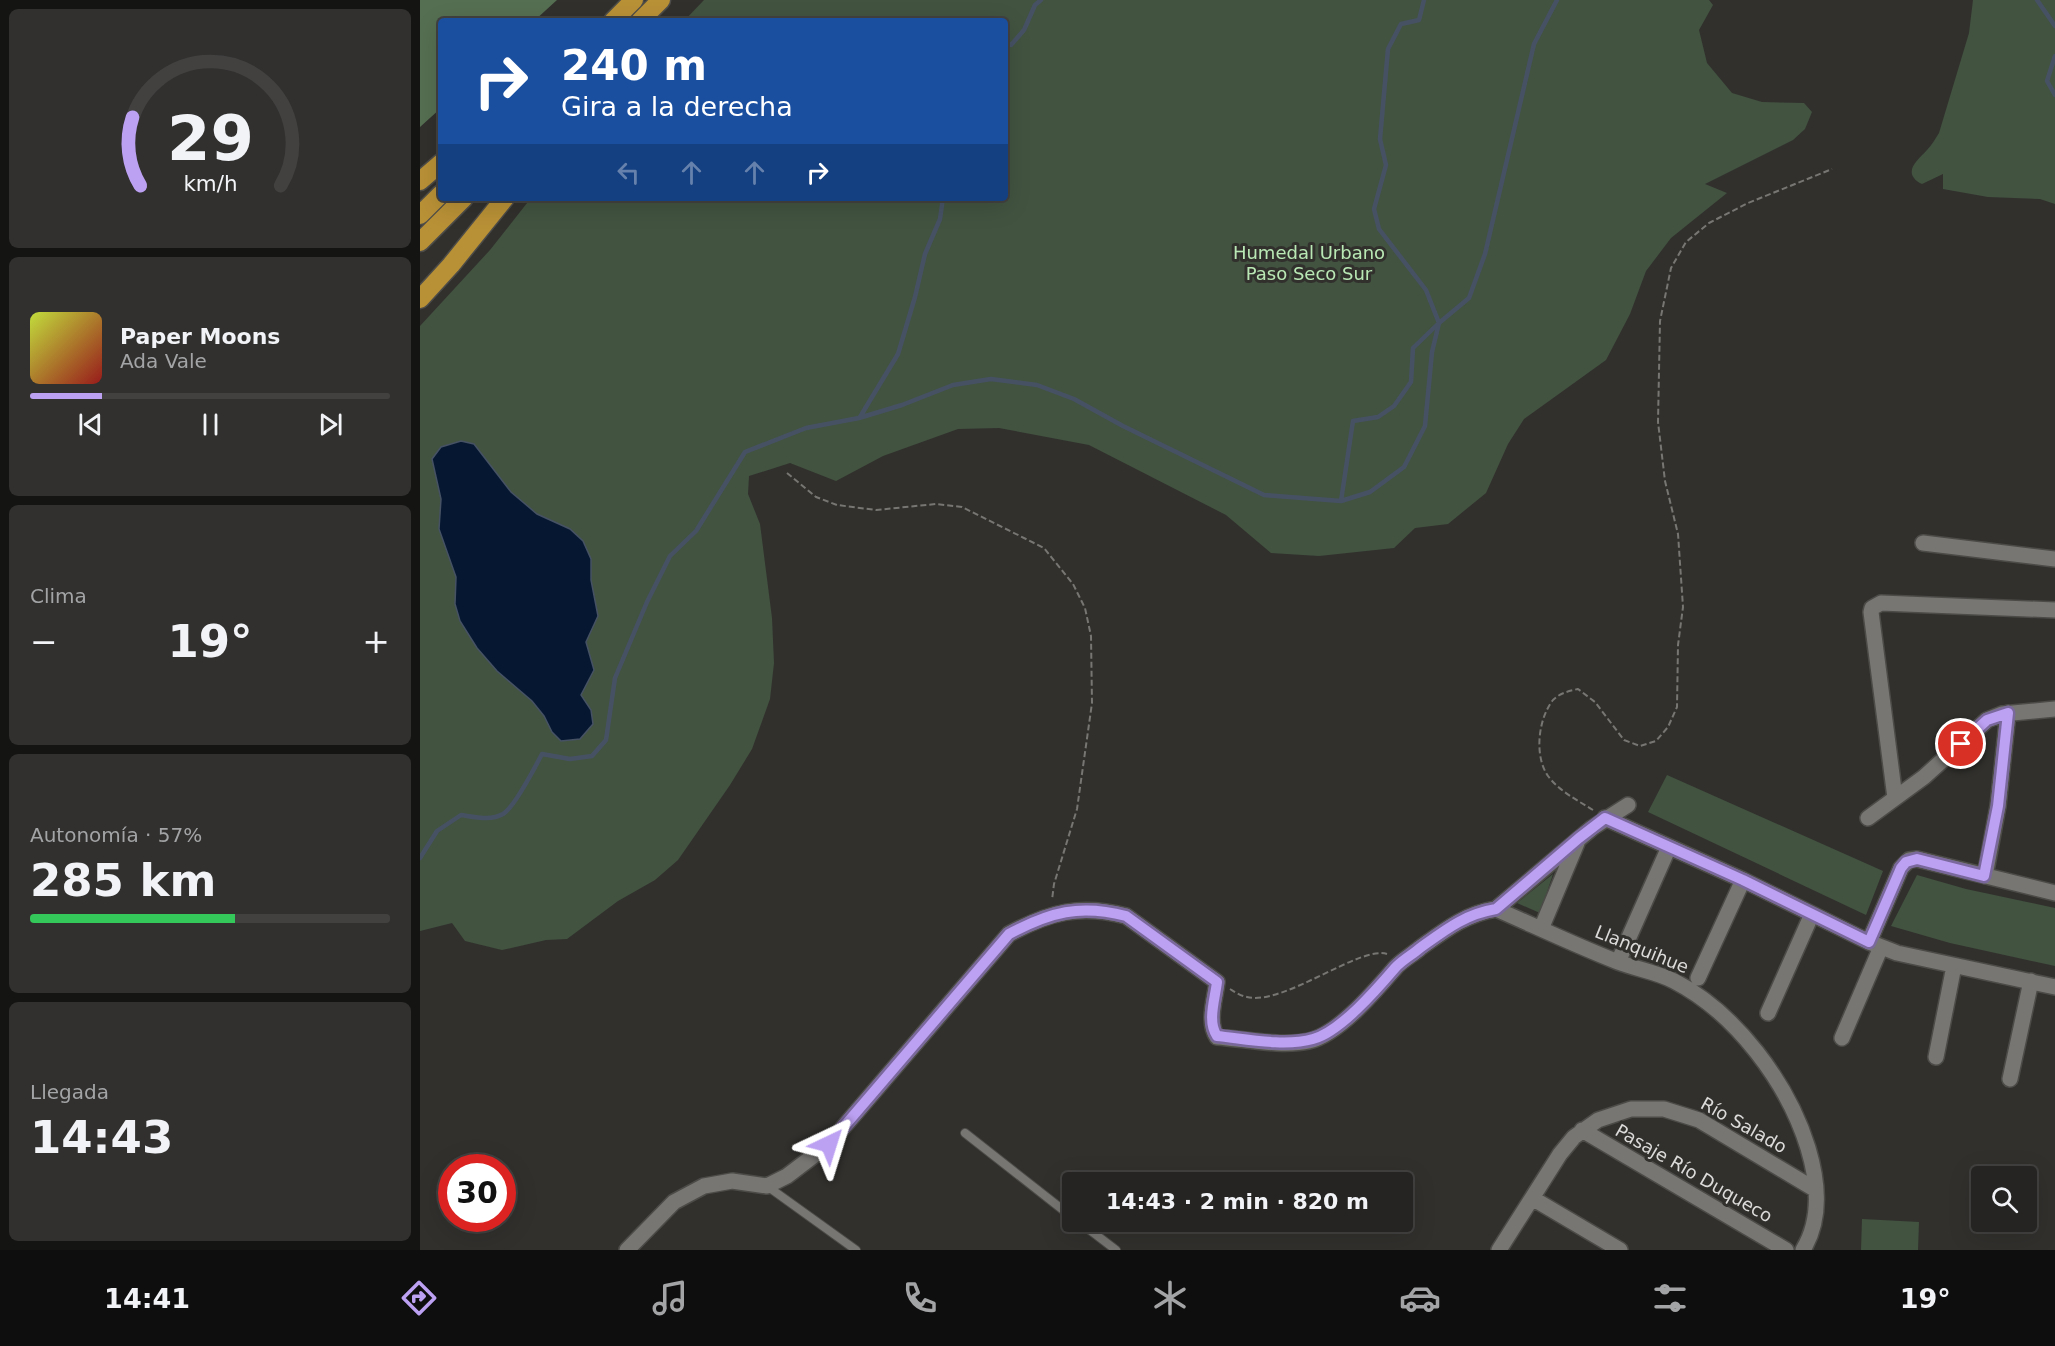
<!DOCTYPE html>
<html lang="es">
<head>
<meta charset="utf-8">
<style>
  :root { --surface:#252422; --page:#31302f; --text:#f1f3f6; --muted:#a3a4a5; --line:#424140; --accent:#bca0f2 }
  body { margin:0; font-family:"DejaVu Sans",sans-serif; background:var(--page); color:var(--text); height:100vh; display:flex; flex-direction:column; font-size:22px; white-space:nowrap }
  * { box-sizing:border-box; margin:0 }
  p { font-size:20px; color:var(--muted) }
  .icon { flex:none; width:33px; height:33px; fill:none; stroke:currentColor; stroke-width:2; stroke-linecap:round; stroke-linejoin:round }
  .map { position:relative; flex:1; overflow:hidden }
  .panel { display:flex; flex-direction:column; gap:9px; padding:9px; background:#141413; width:420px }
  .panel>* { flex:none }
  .top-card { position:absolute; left:18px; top:18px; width:570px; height:183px; border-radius:6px; box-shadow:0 6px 24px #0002,0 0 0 2px var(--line); background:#1a4fa0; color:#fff; overflow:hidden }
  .controls { position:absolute; left:1551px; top:1166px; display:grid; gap:12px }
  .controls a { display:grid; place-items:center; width:66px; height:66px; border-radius:6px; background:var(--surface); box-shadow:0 6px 24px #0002,0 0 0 2px var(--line); font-size:30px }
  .speed { position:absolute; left:18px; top:1154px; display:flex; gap:12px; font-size:30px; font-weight:700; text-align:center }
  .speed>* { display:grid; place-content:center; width:78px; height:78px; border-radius:50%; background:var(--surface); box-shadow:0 6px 24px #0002,0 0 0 2px var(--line); line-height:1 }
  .speed .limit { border:9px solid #d22; background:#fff; color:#111 }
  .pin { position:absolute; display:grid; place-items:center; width:51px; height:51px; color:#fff; margin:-26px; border:3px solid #fff; border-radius:50%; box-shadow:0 2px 6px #0007 }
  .me { position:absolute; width:66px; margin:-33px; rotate:41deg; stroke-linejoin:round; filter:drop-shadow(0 0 4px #0008) }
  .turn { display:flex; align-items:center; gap:21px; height:126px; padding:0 24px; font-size:27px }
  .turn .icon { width:78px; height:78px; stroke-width:2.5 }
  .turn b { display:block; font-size:42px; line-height:51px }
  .lanes { display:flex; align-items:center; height:57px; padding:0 24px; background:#0003; justify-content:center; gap:30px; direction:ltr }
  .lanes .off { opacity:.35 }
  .big { font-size:45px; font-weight:800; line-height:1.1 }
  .panel .tile { flex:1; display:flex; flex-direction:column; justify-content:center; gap:9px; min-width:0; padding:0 21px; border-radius:9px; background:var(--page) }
  .panel .dial { align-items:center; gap:0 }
  .dial svg { height:156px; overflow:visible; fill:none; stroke:var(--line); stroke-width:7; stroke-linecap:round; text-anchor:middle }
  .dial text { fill:var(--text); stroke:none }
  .song { display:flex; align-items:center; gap:18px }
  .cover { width:72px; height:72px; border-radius:9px; background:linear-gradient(135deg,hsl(70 70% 55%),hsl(0 70% 35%)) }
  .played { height:6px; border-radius:3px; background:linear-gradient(90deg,var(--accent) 20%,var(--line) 20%) }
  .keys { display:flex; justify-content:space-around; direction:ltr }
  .heat { display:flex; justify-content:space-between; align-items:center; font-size:33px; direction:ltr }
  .charge { height:9px; border-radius:4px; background:linear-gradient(90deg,#34c759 57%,var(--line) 0) }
  .trip { position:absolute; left:642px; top:1172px; width:351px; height:60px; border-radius:6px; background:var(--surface); box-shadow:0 6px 24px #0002,0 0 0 2px var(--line); font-weight:800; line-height:60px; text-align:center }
  .dock { display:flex; height:96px; justify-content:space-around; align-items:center; background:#0f0e0e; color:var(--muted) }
  .dock .icon { width:42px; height:42px }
  .dock .selected { color:var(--accent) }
  .dock b { font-size:27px; color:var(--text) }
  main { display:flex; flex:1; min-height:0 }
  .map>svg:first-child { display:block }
  .green { fill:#425340 }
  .forest { fill:#556f52 }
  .water { fill:#061831; stroke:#465264; stroke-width:1.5 }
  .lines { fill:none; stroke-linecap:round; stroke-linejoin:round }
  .stream { stroke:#465264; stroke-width:4.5 }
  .service-casing { stroke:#4c4b48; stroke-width:10 }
  .minor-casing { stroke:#4c4b48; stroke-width:18 }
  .motorway-casing { stroke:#4c4b48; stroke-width:21 }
  .path { stroke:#777673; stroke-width:2; stroke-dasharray:6 3; stroke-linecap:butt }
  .service { stroke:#777673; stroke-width:8 }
  .minor { stroke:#777673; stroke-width:15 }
  .motorway { stroke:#b89036; stroke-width:18 }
  .route-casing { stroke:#7a689d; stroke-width:15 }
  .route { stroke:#bca0f2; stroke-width:10 }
  .labels { text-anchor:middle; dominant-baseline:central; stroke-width:6; stroke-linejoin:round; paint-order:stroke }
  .park-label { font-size:18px; fill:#b9e8b4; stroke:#31302d }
  .street-label { font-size:18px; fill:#dcdbda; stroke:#31302d }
</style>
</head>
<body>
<main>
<section class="panel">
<div class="tile dial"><svg viewBox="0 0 100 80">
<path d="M14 69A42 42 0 1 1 86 69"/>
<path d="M14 69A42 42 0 0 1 10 34" stroke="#bca0f2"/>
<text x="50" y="56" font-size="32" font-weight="700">29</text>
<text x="50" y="72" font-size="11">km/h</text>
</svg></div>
<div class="tile">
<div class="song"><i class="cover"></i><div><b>Paper Moons</b><p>Ada Vale</p></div></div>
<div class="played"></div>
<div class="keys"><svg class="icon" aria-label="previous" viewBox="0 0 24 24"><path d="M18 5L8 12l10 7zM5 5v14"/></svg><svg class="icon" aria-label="pause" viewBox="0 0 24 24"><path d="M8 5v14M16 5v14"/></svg><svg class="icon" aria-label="next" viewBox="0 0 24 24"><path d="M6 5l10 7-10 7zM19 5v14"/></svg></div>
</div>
<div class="tile"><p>Clima</p>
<div class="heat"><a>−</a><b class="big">19°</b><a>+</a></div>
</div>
<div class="tile"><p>Autonomía · 57%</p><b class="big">285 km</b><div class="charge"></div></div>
<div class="tile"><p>Llegada</p><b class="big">14:43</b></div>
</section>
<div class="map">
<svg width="1635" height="1250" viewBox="0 0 1635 1250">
  <rect width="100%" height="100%" fill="#31302d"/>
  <path class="green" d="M284,0H1289L1293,5L1279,30L1287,63L1312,93L1342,102L1384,103L1392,112L1385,129L1373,140L1285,184L1307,193L1251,238L1226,271L1210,314L1186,360L1104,419L1088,444L1066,493L1028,524L995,528L974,548L899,556L851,553L806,515L669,445L579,428L538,429L463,456L416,481L370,463L329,476L328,494L340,524L352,618L354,663L350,699L332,749L310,785L258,860L235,880L198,901L147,939L126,940L82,950L45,941L32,923L0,931V326L70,250L111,198H585V21H264Z
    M1553,0H1635V204L1620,199L1568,197L1523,189V174L1502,184C1481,173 1497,161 1507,150C1512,145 1515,139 1519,133L1549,33Z
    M1247,775L1463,871L1446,915L1228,812Z
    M1133,874L1120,913L1097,903Z
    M1497,875L1546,889L1635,908V966L1530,943L1471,926Z
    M1442,1219L1499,1222L1498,1250H1441Z"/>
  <path class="forest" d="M0,0H137L114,21H21V108L0,127Z"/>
  <path class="water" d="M41,441L54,444L91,492L117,514L150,529L163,541L171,559V580L178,616L166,642L174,670L161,695L171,710L173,724L160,739L141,741L132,732L124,716L112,701L77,671L57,648L40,621L35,604L36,577L19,529L21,499L12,459L21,447Z"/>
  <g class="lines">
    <path class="stream" d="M1617,0L1635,26
      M585,43L591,45L604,30L615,5L621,0
      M1635,56L1627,81L1635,95
      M440,417L478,354L495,297L505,254L520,219L523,198
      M921,501L933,421L958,417L974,406L991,382L993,348L1019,323L1049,298L1065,254L1114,44L1137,0
      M0,858L17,831L41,815C55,817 71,821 83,814C95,807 115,767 122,754L150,759L172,756L186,740L195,678L227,602L250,556L276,531L325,452L386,428L439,418L482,405L533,385L571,379L617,385L654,399L703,426L844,495L921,501L950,492L984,467L1005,426L1012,352L1019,323L1006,290L959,229L954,209L966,165L960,139L968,49L981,24L999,20L1004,0"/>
    <g class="service-casing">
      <path id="service" d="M545,1133L652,1217
        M347,1186L436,1250
        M658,1221L696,1250"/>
    </g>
    <g class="minor-casing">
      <path id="minor" d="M1503,543L1635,559
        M1475,798L1451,612L1452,608L1461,603L1635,610
        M1185,818L1323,880L1449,942L1477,953L1635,987
        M1448,818L1504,777L1567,720L1582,714L1635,709
        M1565,876L1578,806L1588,713
        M1076,909C1117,927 1157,946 1198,962C1216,969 1237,972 1254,981C1316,1013 1368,1083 1388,1148C1398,1181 1402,1219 1383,1250
        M1076,909L1172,828L1208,805
        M1121,929L1157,843
        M1449,942L1481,868L1489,860L1497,859L1635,893
        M1198,962L1249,847
        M1278,978L1323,880
        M1348,1013L1392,914
        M1422,1038L1461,947
        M1516,1057L1534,966
        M1590,1079L1611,981
        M1162,1130L1366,1250
        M1112,1198L1200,1250
        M207,1250L254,1202L284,1186L312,1181L347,1186L367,1176L409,1144L589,934C630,912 660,904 706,916L797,982C795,999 787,1022 797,1037C825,1039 862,1047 889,1041C919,1034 955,991 975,968C982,960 992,955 1000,948C1025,930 1045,914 1076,909
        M1079,1250L1140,1154L1154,1137L1178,1120L1211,1109H1244L1279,1120L1396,1190"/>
    </g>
    <g class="motorway-casing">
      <path id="motorway" d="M193,21L214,0
        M220,21L241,0
        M0,181L21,163
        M0,215L21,194
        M0,242L44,198
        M0,299L31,265L85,198"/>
    </g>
    <path class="path" d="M367,473L396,497L417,505L456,510L516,504L542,507L624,548L653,584L665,608L671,636L672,703L657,809L634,884L632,900
      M1173,810C1157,800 1139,791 1128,776C1114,756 1118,719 1133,700C1140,693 1149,691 1158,689L1175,702L1204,740L1220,746L1236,741L1248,727L1257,707L1258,645L1263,607L1258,534L1245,481L1238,422L1240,321L1251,268L1266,242L1289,223L1328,203L1412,169
      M810,989C815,992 821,996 827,997C864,1006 940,945 967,954"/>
    <use href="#service" class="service"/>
    <use href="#minor" class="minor"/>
    <use href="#motorway" class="motorway"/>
  </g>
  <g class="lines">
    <g class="route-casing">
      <path id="route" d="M409,1144L589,934C630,912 660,904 706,916L797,982C795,999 787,1022 797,1036C826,1039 865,1047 893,1039C920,1032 957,989 975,968C982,960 992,955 1000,948C1025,930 1045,914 1076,909L1159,838L1185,818L1323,880L1449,942L1481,868L1486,862L1497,859L1564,876L1578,806L1588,713L1567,720L1541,744"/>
    </g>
    <use href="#route" class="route"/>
  </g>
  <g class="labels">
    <g class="park-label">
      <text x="889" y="252">Humedal Urbano<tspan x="889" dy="21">Paso Seco Sur</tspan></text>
    </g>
    <g class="street-label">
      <text transform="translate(1222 949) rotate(22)">Llanquihue</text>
      <text transform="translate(1324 1125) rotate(29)">Río Salado</text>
      <text transform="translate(1274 1173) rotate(30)">Pasaje Río Duqueco</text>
    </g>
  </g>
</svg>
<div class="controls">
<a><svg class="icon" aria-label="search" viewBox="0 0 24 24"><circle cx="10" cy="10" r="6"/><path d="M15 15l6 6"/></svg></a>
</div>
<div class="speed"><div class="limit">30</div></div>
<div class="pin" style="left:1541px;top:744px;background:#d93025"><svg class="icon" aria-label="arrive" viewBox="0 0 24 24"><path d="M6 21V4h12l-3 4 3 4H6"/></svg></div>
<svg class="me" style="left:409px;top:1144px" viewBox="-20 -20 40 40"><path d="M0-17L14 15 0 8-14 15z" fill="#bca0f2" stroke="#fff" stroke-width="4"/></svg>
<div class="trip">14:43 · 2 min · 820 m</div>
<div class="top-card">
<div class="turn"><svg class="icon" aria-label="right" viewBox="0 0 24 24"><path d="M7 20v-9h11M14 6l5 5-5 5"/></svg><div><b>240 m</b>Gira a la derecha</div></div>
<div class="lanes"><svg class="icon off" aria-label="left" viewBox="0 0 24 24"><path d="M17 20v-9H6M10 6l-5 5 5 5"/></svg><svg class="icon off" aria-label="ahead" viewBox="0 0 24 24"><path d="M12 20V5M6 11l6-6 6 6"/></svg><svg class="icon off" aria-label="ahead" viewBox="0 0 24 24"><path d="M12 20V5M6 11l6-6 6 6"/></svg><svg class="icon" aria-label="right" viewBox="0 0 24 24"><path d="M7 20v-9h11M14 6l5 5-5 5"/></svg></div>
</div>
</div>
</main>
<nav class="dock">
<b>14:41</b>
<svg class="icon selected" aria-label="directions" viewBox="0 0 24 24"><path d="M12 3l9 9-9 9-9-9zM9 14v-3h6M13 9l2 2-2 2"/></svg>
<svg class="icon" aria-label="music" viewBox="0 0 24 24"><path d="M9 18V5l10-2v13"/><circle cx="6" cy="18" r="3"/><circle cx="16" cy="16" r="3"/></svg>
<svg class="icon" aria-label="phone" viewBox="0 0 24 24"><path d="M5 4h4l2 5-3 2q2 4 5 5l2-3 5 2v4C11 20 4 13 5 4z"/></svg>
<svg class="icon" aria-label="climate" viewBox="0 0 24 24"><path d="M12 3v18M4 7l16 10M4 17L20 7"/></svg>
<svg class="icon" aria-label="car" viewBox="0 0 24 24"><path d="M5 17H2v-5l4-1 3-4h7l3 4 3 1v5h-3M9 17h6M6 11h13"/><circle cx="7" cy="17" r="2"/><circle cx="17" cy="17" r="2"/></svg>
<svg class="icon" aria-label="filters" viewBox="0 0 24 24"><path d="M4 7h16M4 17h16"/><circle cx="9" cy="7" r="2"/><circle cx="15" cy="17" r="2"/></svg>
<b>19°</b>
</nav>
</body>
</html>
